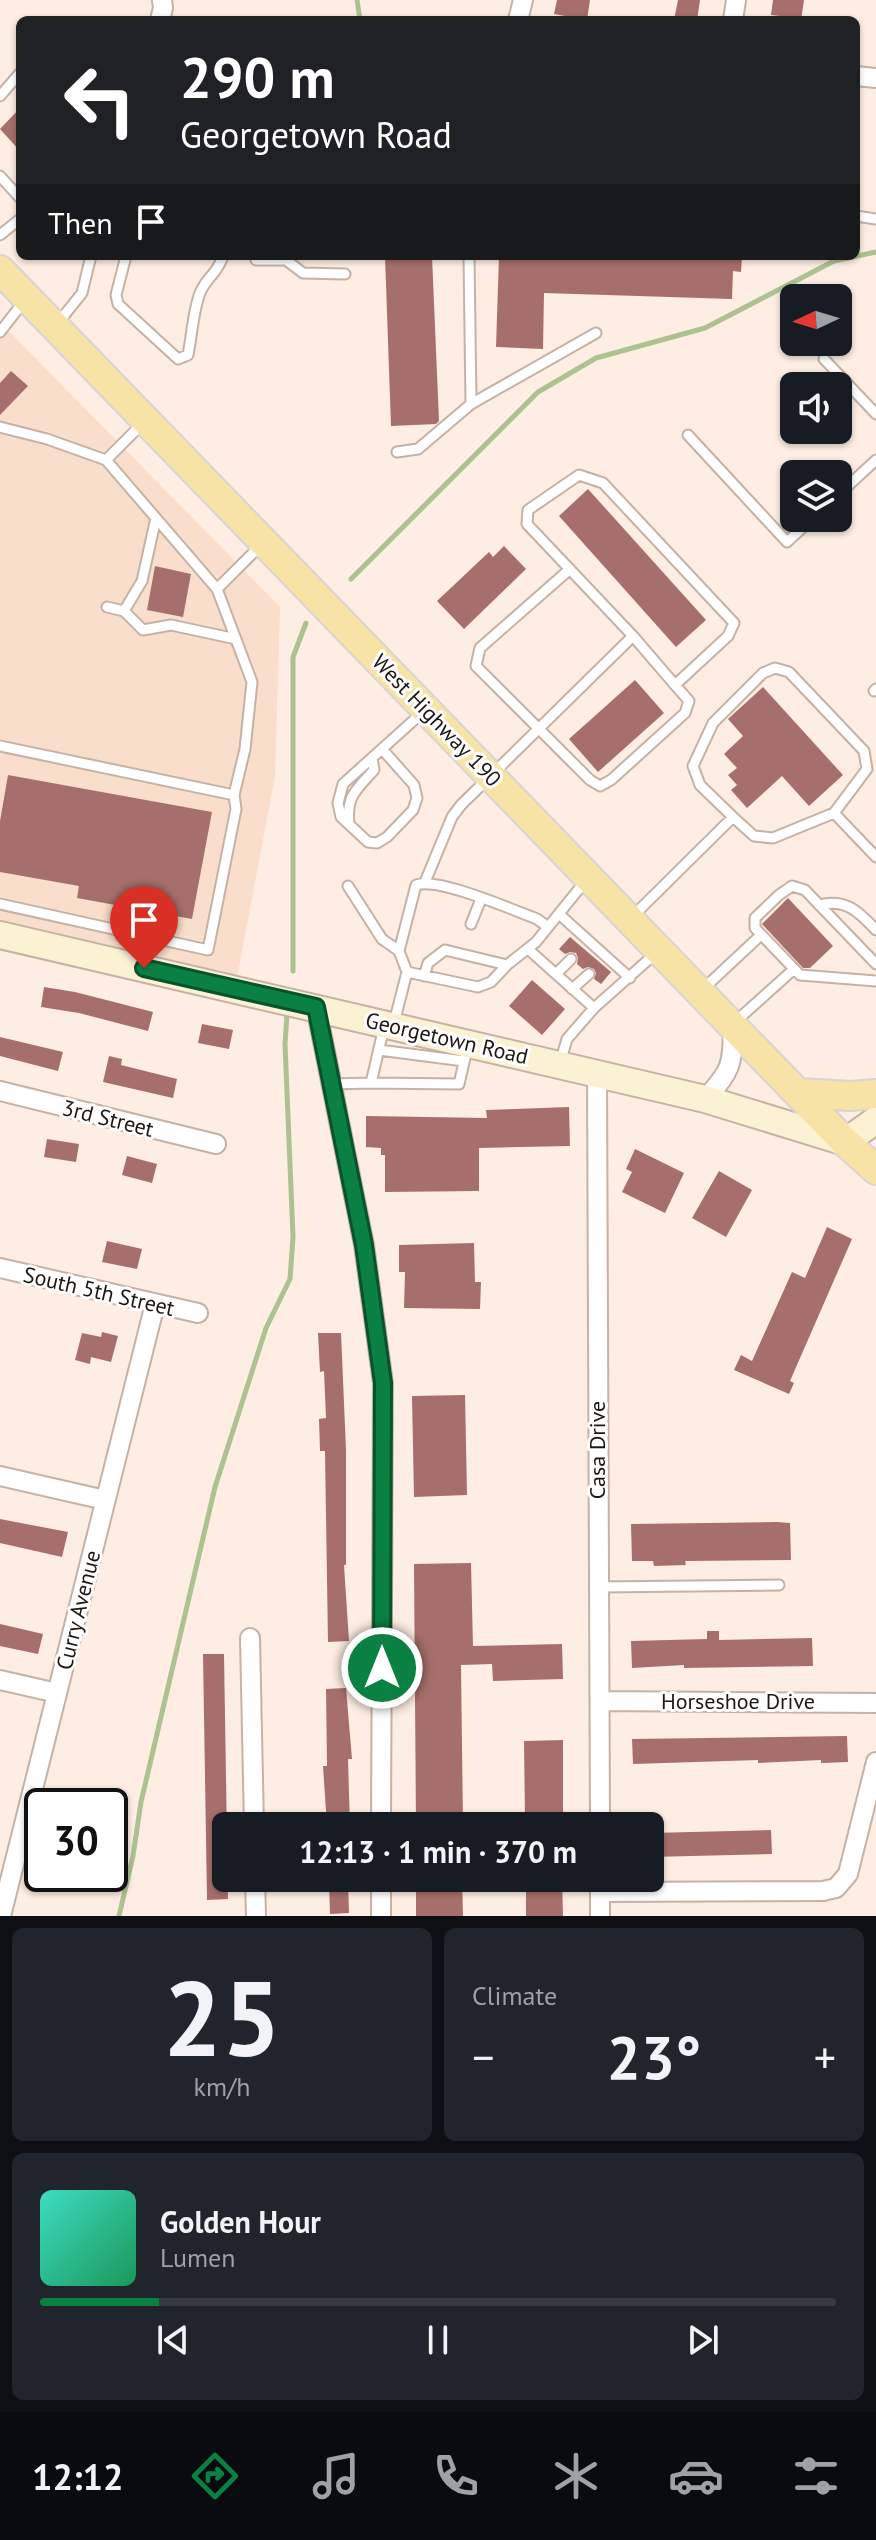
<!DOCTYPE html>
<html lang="en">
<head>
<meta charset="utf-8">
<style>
  :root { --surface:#171b24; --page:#20242c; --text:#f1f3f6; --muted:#9ea1a6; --line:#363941; --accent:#0b8043 }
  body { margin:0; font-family:"PT Sans",sans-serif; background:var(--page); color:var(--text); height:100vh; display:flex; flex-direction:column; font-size:30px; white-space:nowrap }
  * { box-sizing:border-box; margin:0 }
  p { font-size:26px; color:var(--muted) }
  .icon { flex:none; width:44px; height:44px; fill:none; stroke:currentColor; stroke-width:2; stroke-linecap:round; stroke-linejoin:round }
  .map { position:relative; height:1916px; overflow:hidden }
  .panel { display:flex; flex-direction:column; gap:12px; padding:12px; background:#0d0f14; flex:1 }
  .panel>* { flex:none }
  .hud { position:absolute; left:16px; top:16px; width:844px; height:244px; border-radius:12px; box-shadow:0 2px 6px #0004; background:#202124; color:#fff; overflow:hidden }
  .needle { width:52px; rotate:266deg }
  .tools { position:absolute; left:780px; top:284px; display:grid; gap:16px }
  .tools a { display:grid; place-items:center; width:72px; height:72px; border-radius:12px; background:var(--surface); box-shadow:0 2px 6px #0004; font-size:40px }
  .speed { position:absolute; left:24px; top:1788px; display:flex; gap:16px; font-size:40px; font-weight:700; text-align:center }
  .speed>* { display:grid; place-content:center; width:104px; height:104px; border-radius:50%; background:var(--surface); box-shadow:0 2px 6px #0004; line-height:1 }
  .speed .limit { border:4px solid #111; border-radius:12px; background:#fff; color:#111 }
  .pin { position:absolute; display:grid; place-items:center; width:68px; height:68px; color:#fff; margin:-82px -34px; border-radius:50% 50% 50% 0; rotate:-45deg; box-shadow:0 0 8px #0007 }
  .pin .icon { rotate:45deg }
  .me { position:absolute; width:88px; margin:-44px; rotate:0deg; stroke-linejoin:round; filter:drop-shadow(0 0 6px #0008) }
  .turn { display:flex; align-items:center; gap:28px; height:168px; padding:0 32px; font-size:36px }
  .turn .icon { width:104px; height:104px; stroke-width:2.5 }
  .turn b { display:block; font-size:56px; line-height:68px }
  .then { display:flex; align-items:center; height:76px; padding:0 32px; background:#0003; gap:16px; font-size:30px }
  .big { font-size:60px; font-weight:800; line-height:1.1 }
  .panel .card { flex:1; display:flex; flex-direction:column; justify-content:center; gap:12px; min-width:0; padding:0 28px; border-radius:12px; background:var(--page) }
  .panel .dial { align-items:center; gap:0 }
  .dial b { font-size:104px; line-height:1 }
  .song { display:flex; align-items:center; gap:24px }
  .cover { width:96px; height:96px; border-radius:12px; background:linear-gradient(135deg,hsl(170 70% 55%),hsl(150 70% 35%)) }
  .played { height:8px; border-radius:4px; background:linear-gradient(90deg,var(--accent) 15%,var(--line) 15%) }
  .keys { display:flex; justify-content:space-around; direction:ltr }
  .heat { display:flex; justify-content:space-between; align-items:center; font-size:44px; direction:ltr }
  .panel .tiles { flex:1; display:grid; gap:12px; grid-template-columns:1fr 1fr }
  .card:last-child { grid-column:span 2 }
  .trip { position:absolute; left:212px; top:1812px; width:452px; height:80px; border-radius:12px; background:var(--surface); box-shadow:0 2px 6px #0004; font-weight:800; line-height:80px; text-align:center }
  .tab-bar { display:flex; height:128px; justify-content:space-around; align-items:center; background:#090b0e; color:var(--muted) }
  .tab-bar .icon { width:56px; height:56px }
  .tab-bar .selected { color:var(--accent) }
  .tab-bar b { font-size:36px; color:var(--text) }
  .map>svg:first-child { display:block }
  .built { fill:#f8decb }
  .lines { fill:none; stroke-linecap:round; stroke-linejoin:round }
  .stream { stroke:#adc290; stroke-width:5 }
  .building { fill:#a76f6b }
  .lane-casing { stroke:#c5b2a5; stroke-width:13 }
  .street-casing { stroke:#c5b2a5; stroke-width:22 }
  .secondary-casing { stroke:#c5b2a5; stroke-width:30 }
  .primary-casing { stroke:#d6d5d4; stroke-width:32 }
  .lane { stroke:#fff; stroke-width:9 }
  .street { stroke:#fff; stroke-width:18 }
  .secondary { stroke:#fbf1d3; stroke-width:26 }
  .primary { stroke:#f7e3a6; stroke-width:28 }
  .route-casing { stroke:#07532c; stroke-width:20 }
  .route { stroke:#0b8043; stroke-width:14 }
  .labels { text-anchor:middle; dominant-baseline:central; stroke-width:6; stroke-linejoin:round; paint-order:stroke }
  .street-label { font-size:22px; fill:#1d1611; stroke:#fff }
</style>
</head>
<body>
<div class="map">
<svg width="876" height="1916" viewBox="0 0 876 1916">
  <rect width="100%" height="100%" fill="#fdede2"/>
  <path class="built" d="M0,322L280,607L275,776L237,978L0,924Z"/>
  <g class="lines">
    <path class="stream" d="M357,0L360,20
      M351,579L538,392L596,358L705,328L834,261L876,252
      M293,971V657L306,623
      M119,1916L133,1856L141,1802L215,1487L266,1328L290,1279L293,1237L285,1044L287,1014"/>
  </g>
  <path class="building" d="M557,0H590L587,20L554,14Z
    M678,0H700L697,20H674Z
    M773,0H804L801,20H779L780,16L771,15Z
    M20,108V151L0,129Z
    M385,256H432L439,421L436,424L391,426Z
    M499,256H742L741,272L733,271L732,299L544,293L543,349L496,347Z
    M11,371L28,386L0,415V383Z
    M588,489L706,620L676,647L559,516Z
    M504,546L526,569L464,629L437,601L489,552L493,557Z
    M155,566L191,574L183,617L147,610Z
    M635,680L664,713L598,772L569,739Z
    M763,687L843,775L809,806L782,776L747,808L731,790L737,785L728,775L737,768L724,754L743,736L728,719Z
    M8,775L212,812L192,919L77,898L79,886L0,872V821Z
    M788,898L833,946L810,968H803L762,924Z
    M570,937L611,972L601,984L594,979L596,973L594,969L588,967L583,969L577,964L578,958L576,953L570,952L565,954L559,949Z
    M532,980L565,1009L542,1035L509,1006Z
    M44,987L75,992L153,1012L148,1031L79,1013L41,1007Z
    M202,1024L233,1030L229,1049L198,1043Z
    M0,1037L63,1052L58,1071L0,1056Z
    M109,1056L122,1059L121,1065L177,1079L173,1098L103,1082Z
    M569,1107L570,1146L479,1148V1191L385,1192V1155H381V1148L366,1147V1116L487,1118L486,1110Z
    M47,1139L79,1144L76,1162L44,1157Z
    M635,1149L684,1173L665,1213L622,1192L632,1172L626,1169Z
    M127,1156L157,1164L152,1183L122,1175Z
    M719,1171L752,1190L726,1237L692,1218Z
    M827,1227L852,1239L790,1381L794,1383L789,1394L734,1370L741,1355L752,1361L792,1272L805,1278Z
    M107,1241L142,1249L137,1269L102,1262Z
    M474,1243L475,1282H481L480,1309L404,1308L405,1272H399V1245Z
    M102,1332L118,1336L111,1362L91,1357L90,1364L75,1360L82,1333L101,1337Z
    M318,1333H341L346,1450V1565H344L349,1641L328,1642L325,1451H320L319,1419L326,1418L324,1371L320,1372Z
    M465,1395L467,1495L414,1497L412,1396Z
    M0,1519L68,1532L62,1557L0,1543Z
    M777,1522L790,1523L791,1560L685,1561L686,1565L654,1566L653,1561H632L631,1524Z
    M471,1563L473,1646L562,1644L563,1679L493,1681L492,1664L461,1665L463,1826H416L414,1564Z
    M0,1624L43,1634L38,1654L0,1646Z
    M707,1631H719V1640L812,1638L813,1666L684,1668V1665L632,1668L631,1641L707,1639Z
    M203,1654H224L228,1899L207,1900Z
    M346,1688L352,1759H348L350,1826H327L323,1766H327L326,1689Z
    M847,1736L848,1762L821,1763V1760L758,1763V1760L633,1764L632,1739Z
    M563,1740V1818L525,1819L524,1741Z
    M771,1830L772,1854L650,1857V1833Z
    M416,1878H462L463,1916H416Z
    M526,1878H562L563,1916H526Z
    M348,1880L349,1913L330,1914L329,1881Z"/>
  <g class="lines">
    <g class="lane-casing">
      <path id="lane" d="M0,96L20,73
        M0,176L20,198
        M856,216L876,219
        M0,235L20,219
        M126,256L116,295L118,304L178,359L188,355C192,335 193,311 200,293C207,276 217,275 223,256
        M286,256V260L303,273L345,274
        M256,260H286
        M58,323L82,293L91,256
        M0,332L25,300
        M824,359L876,414
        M471,404L596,333
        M142,424L106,460L217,589
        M0,427L47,439L106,460
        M688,435L787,542L813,518
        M397,452L418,449L471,404L469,256
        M838,495L876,460
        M156,518L142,581L124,611L143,630L171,625L236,639
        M570,569L480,648L476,666L590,780L600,786L611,780L685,713L689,701L675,685
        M107,607L124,611
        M874,691L876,689
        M0,746L234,795L236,809L208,950L0,904
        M382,749L414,785L417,798L413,810L387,837L377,843L368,842L341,817L338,803L343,784L424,711
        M234,795L245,749L252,682L217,589L262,544
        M733,817L700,785L693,766L713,723L763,673L775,668L789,672L864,751L867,769L834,813
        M349,824C346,796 356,790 374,770L372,758
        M425,882L452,817L461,805L633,636L527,524L528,510L579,475L603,483L734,623L728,636L675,685L633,636
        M348,886L382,939L399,951
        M819,905C846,898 859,912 876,930
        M559,914L630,978
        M632,917L733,817L754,836L773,838L834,813L876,857
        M471,924L481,899
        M529,950L594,1008
        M876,964L805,890L792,886L779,895L755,918V928L800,975L876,981
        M407,972L399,951L416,885C438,877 513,910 537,919L548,927
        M556,974L571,959
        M424,976L428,963L445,950L507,965
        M572,989L589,974
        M702,990L761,935
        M735,1022L794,969
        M394,1023L407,972L478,987L491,982L507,965L536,942L587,879
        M379,1050L464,1061
        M560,1063L567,1039L594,1008L656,953
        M371,1083L459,1084L468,1045
        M332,1084L371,1083L384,1027
        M597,1587L779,1585"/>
    </g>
    <g class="street-casing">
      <path id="street" d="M160,20L163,8L162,0
        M518,20L523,0
        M733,20L736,0
        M856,76L876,78
        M316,1007L364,1245L383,1383L381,1826
        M597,1073L600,1826
        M0,1091L216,1144
        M705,1099C733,1069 732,1065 733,1024
        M0,1268L198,1313
        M0,1476L105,1500
        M250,1638L254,1826
        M0,1680L57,1693
        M600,1701L876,1703
        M255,1878L256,1916
        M600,1878V1916
        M600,1892L823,1891L836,1888L848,1874L876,1762
        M1,1916L155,1304
        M381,1916V1878"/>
    </g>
    <g class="secondary-casing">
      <path id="secondary" d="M0,935L705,1099L845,1142L876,1120"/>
    </g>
    <g class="primary-casing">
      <path id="primary" d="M0,270L845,1142L876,1170
        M799,1093L850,1096L876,1094"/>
    </g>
    <use href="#lane" class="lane"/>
    <use href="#street" class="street"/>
    <use href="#secondary" class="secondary"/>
    <use href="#primary" class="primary"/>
  </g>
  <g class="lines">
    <g class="route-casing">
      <path id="route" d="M144,968L316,1007L364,1245L383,1383L382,1668"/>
    </g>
    <use href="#route" class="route"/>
  </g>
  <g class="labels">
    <g class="street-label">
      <text transform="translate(437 720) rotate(46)">West Highway 190</text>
      <text transform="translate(447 1038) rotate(13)">Georgetown Road</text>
      <text transform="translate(108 1118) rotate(14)">3rd Street</text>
      <text transform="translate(99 1291) rotate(13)">South 5th Street</text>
      <text transform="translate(597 1450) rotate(-90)">Casa Drive</text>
      <text transform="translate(78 1610) rotate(-76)">Curry Avenue</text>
      <text x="738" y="1701">Horseshoe Drive</text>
    </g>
  </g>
</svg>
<div class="tools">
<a><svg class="needle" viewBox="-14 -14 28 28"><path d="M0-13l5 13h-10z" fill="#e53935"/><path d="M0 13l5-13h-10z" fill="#9ea1a6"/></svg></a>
<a><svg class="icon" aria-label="sound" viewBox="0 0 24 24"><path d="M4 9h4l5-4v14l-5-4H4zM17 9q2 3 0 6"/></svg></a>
<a><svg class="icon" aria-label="layers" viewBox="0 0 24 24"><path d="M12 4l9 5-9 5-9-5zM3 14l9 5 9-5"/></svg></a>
</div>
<div class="speed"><div class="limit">30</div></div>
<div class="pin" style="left:144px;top:968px;background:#d93025"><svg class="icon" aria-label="arrive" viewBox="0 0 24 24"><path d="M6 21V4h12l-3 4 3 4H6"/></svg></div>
<svg class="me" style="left:382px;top:1668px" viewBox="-20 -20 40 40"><circle r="17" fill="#0b8043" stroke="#fff" stroke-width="3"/><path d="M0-11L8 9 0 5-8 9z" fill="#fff"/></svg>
<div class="trip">12:13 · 1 min · 370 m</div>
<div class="hud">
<div class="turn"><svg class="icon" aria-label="left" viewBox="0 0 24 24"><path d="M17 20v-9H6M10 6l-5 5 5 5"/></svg><div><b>290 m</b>Georgetown Road</div></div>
<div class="then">Then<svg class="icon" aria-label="arrive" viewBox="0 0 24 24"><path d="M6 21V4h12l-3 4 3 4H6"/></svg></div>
</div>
</div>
<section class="panel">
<div class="tiles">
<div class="card dial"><b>25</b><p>km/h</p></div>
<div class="card"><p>Climate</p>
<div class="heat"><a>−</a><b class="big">23°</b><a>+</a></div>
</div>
<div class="card">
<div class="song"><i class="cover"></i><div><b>Golden Hour</b><p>Lumen</p></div></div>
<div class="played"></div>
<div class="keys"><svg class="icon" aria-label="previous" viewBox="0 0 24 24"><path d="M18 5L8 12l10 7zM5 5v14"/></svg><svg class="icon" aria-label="pause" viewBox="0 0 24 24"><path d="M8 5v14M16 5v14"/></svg><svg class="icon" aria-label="next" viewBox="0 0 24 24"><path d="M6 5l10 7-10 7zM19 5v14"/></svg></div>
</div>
</div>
</section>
<nav class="tab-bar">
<b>12:12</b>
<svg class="icon selected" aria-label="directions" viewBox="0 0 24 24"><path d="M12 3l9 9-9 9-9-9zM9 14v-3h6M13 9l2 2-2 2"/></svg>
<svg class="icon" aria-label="music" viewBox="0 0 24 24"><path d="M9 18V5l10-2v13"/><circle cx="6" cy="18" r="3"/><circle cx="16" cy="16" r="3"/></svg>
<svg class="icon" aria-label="phone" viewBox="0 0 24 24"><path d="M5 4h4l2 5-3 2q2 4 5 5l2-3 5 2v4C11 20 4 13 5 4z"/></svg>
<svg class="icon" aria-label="climate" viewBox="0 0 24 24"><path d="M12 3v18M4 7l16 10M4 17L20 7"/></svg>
<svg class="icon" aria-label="car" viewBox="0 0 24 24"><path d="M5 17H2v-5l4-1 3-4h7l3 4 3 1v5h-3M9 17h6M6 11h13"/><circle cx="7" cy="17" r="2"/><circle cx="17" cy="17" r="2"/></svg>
<svg class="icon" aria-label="filters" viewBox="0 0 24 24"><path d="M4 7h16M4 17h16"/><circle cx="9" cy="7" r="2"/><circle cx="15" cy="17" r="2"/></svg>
</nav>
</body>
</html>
